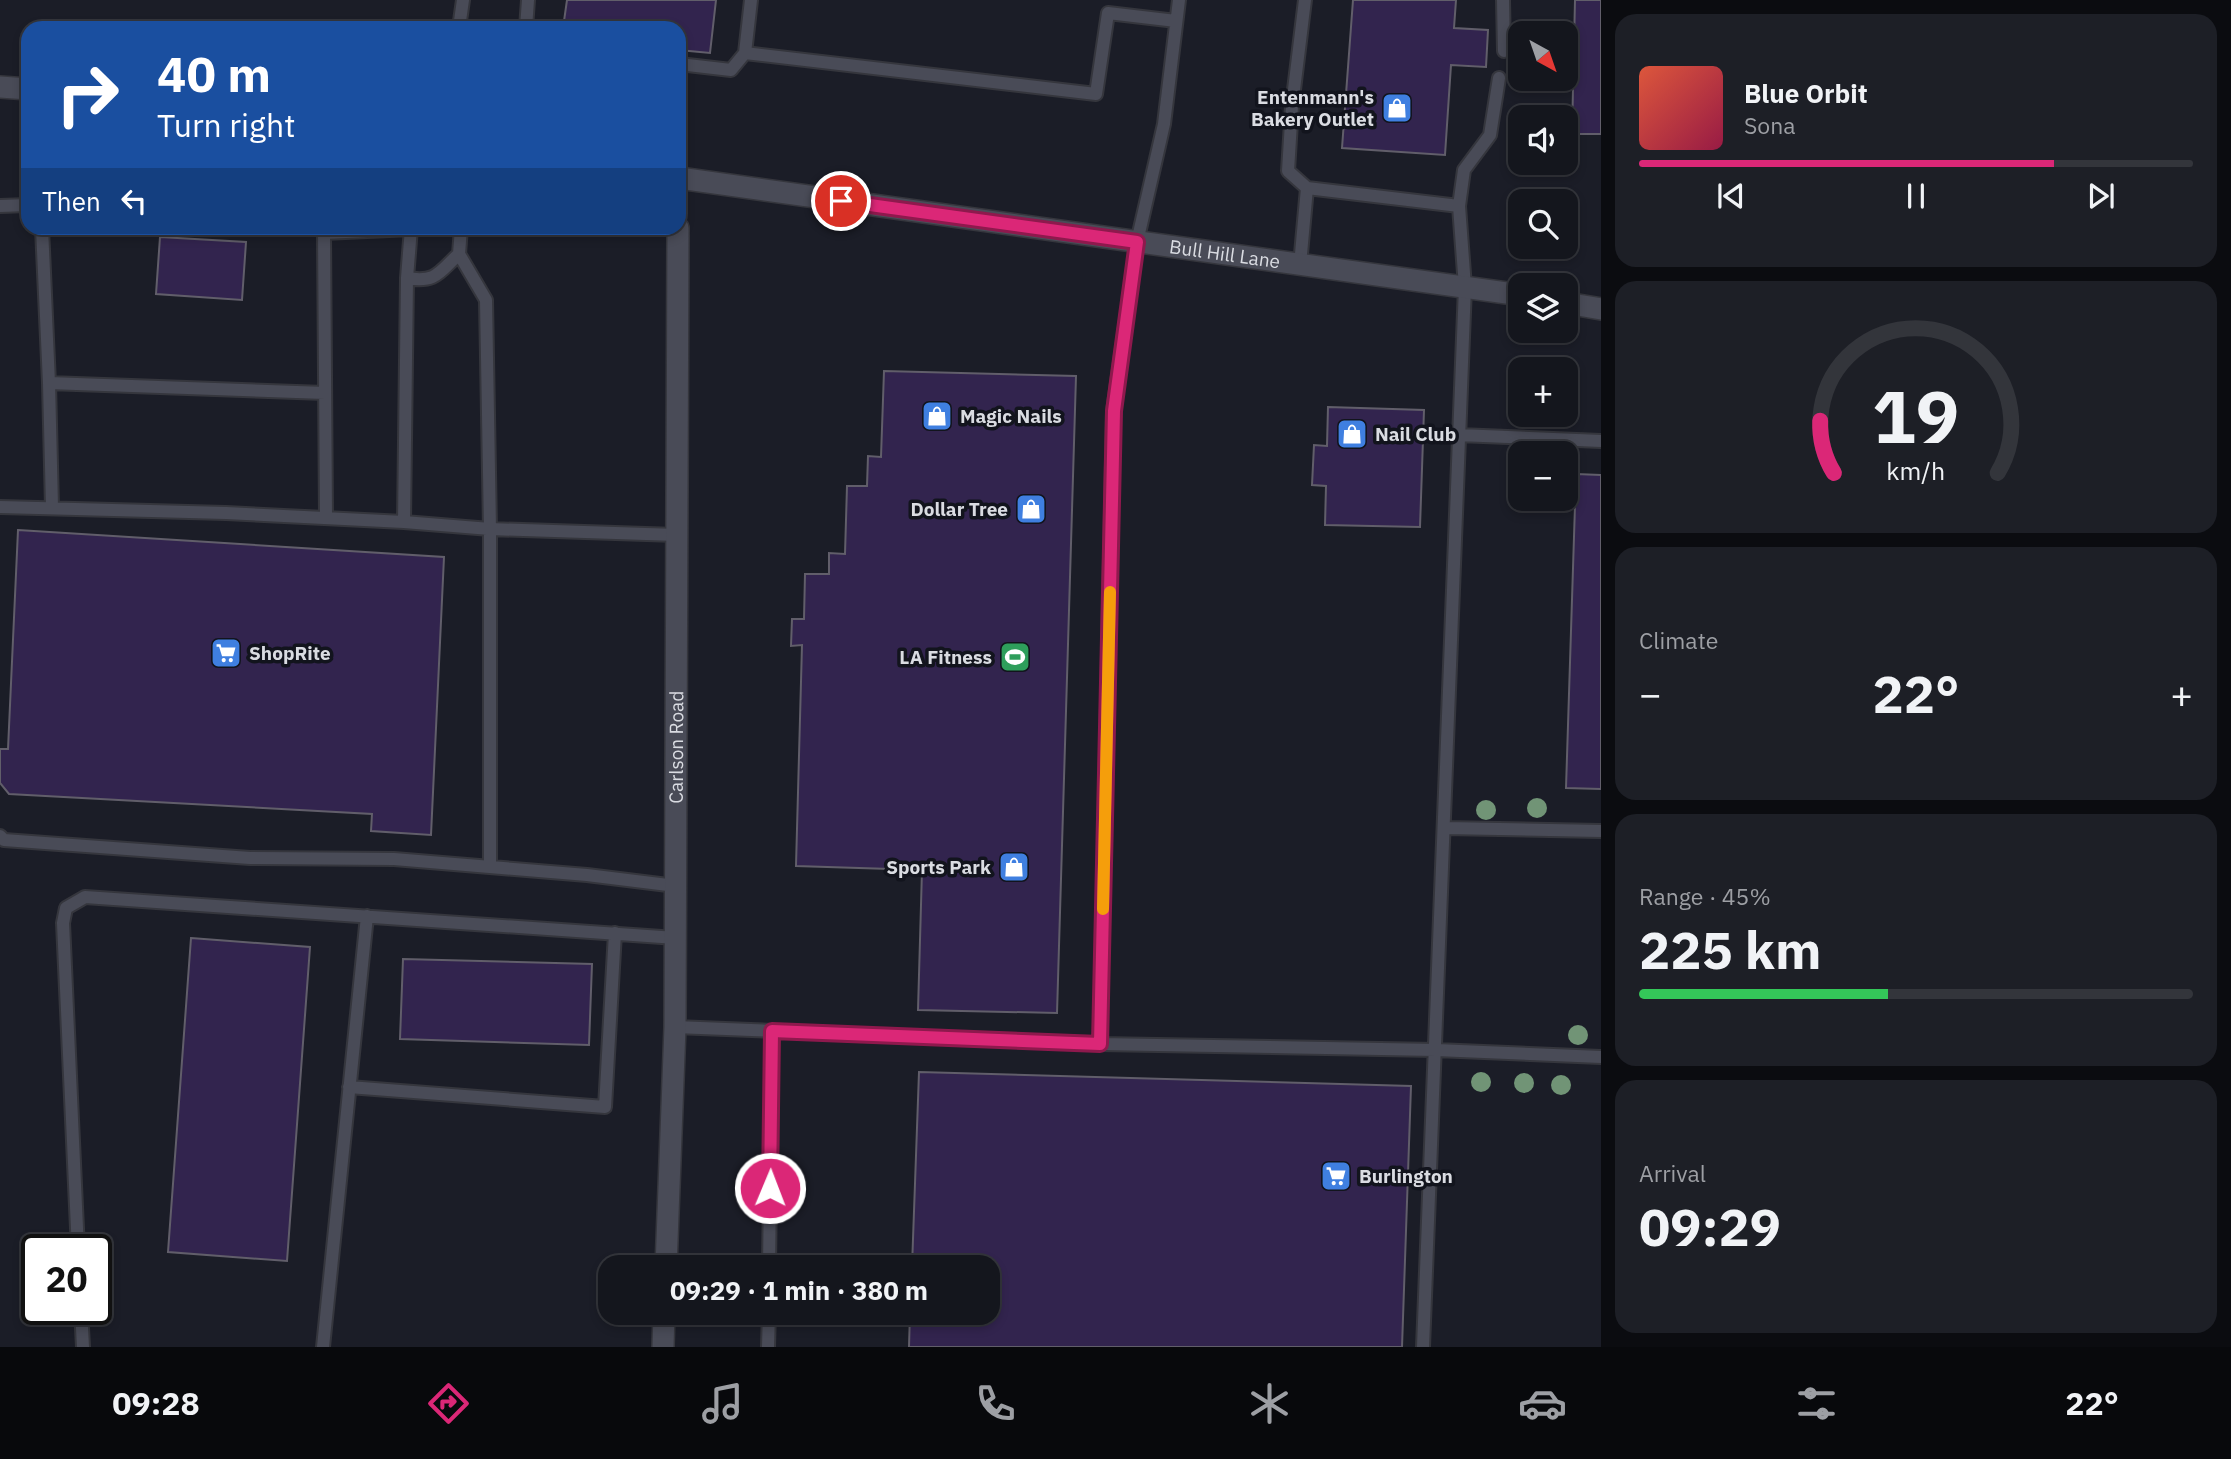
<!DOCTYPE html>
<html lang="en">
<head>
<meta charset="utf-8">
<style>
  :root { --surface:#14161d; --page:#1d1f26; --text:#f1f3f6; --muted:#9d9fa4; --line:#33353b; --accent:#db2777 }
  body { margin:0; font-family:"IBM Plex Sans",sans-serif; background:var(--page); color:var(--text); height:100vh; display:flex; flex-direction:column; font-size:26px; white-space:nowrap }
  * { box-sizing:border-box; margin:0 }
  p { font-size:23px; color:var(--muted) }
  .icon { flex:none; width:38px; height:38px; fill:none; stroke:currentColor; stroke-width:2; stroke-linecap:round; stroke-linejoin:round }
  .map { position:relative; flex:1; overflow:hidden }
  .side { display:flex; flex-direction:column; gap:14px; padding:14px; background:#0b0c10; width:630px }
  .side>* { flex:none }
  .guide { position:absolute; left:21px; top:21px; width:665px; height:214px; border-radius:21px; box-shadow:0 4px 10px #0003,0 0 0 2px var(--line); background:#1a4fa0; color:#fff; overflow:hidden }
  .needle { width:46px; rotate:140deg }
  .fabs { position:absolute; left:1508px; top:21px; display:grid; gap:14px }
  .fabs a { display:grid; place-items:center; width:70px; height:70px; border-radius:14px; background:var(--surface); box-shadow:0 4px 10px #0003,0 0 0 2px var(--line); font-size:35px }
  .speed { position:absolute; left:21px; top:1234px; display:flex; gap:14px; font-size:35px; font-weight:700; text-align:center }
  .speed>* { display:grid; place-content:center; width:91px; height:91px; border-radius:50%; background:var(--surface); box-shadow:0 4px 10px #0003,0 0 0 2px var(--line); line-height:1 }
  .speed .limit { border:4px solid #111; border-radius:10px; background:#fff; color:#111 }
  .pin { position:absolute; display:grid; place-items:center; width:60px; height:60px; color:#fff; margin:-30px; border:4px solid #fff; border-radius:50%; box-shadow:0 2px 7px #0007 }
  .me { position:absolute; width:77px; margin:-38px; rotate:1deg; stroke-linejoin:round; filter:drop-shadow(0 0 5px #0008) }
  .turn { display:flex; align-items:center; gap:24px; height:147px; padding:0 21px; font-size:32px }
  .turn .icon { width:91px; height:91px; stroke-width:2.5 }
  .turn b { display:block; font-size:49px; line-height:60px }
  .then { display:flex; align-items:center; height:66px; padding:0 21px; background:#0003; gap:14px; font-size:26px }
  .big { font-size:52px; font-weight:800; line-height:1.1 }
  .side .widget { flex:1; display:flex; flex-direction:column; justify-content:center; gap:10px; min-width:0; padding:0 24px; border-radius:21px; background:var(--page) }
  .side .dial { align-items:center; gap:0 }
  .dial svg { height:182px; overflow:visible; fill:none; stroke:var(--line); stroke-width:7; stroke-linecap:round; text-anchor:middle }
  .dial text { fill:var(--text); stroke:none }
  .song { display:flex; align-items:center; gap:21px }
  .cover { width:84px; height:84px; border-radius:10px; background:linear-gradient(135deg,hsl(10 70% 55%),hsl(340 70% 35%)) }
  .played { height:7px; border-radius:4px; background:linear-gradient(90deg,var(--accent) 75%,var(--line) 75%) }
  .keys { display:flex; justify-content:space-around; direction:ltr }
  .heat { display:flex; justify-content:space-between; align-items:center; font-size:38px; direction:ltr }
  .charge { height:10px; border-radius:5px; background:linear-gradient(90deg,#34c759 45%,var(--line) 0) }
  .trip { position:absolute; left:598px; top:1255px; width:402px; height:70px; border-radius:21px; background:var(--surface); box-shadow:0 4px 10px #0003,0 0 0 2px var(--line); font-weight:800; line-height:70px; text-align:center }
  .dock { display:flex; height:112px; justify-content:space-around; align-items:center; background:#08090c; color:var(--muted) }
  .dock .icon { width:49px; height:49px }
  .dock .current { color:var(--accent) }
  .dock b { font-size:32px; color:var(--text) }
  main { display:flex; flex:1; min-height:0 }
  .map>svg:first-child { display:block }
  .building { fill:#32244e; stroke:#615e6a; stroke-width:2 }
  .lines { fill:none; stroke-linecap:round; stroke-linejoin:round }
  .service-casing { stroke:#35363d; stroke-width:16 }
  .minor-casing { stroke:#35363d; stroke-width:24 }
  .secondary-casing { stroke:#35363d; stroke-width:24 }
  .service { stroke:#494b57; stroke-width:12 }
  .minor { stroke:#494b57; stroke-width:21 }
  .secondary { stroke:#494b57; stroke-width:21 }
  .tree { fill:#719476 }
  .route-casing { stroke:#8e194d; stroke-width:18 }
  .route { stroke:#db2777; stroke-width:12 }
  .slow { stroke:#f59e0b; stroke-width:12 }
  .labels { text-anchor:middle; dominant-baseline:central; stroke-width:7; stroke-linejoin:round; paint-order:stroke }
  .poi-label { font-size:19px; font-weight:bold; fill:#dadce2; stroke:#12141d; text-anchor:end }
  .street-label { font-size:19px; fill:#dadce2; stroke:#12141d }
</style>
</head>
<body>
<main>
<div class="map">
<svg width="1601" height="1347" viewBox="0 0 1601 1347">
  <rect width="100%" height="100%" fill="#1b1d27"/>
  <path class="building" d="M567,0H716L710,53L679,50V28H563Z
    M1353,0H1456L1454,28L1488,30L1486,67L1451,65L1445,155L1342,148Z
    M1575,0H1601V134H1572Z
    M160,237L246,242L242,300L156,294Z
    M884,371L1076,376L1057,1013L918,1010L922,870L796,866L802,645L791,646L792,619H804L805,574H829V553L845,554L847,486H867L868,456L881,457Z
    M1328,407L1424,410L1420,527L1325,525L1326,486L1312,485L1314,445L1327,446Z
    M1576,474L1601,475V789L1566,788Z
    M18,530L444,557L431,835L371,831L372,814L9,794L0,783V749H8Z
    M191,938L310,947L287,1261L168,1252Z
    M403,959L592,964L589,1045L400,1039Z
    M919,1072L1411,1086L1402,1347H909L910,1312H989V1267H912Z"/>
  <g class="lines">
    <g class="service-casing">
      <path id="service" d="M1305,0L1292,106L1288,171L1307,188
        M1503,0L1504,51
        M459,28L463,0
        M526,28L528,0
        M745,53L751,0
        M679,64L731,70L745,53L1096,94L1108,13L1176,21
        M0,206L28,205
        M1459,206L1464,170L1490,135L1499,78
        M42,228L49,383
        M411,228L407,278L404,522L490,529L677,535
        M461,228L459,254L486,300L490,529V867
        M1300,265L1307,188L1459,206L1465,287L1423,1347
        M407,278C437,283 439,272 459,254
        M1459,435L1601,441
        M0,507L226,513L404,522
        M52,507L49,383L325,393
        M326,518L324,233L411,229
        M1445,828L1601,831
        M0,836L4,840L250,858L394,859L587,875L676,886
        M675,1027L1100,1044L1436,1050L1601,1057
        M1100,1044L1113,411L1137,242L1164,124L1179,0
        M349,1087L605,1107L615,933
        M78,1250L63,923L66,908L85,897L676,938
        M769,1267L772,1031
        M81,1309L83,1347
        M323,1347L367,916
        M768,1347L769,1312"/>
    </g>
    <g class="minor-casing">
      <g id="minor">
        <path id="s1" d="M666,1267L675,1027L678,228"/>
        <path d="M663,1347L664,1312"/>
      </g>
    </g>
    <g class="secondary-casing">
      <g id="secondary">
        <path d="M0,87L28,89"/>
        <path id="s2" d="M679,178L1521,295"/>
        <path d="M1566,303L1601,309"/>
      </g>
    </g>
    <use href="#service" class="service"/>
    <use href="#minor" class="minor"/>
    <use href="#secondary" class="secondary"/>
  </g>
  <g class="tree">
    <circle cx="1537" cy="808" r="10"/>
    <circle cx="1486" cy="810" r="10"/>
    <circle cx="1578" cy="1035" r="10"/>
    <circle cx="1481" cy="1082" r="10"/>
    <circle cx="1524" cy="1083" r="10"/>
    <circle cx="1561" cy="1085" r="10"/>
  </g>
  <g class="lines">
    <g class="route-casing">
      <path id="route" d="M770,1188L772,1031L1100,1044L1114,411L1137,242L841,201"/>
    </g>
    <use href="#route" class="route"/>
    <path class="slow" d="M1103,909L1110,592"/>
  </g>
  <defs>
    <g id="shop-square" transform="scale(1.575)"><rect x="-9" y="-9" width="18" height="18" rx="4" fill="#3f7fe0" stroke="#12141d"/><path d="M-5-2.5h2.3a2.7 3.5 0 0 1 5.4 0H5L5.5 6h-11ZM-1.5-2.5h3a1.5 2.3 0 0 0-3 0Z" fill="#fff"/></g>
    <g id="supermarket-square" transform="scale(1.575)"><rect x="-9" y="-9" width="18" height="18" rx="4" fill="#3f7fe0" stroke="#12141d"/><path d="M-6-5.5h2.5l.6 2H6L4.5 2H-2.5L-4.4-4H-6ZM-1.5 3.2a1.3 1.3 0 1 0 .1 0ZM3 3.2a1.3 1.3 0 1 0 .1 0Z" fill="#fff"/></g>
    <g id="stadium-square" transform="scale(1.575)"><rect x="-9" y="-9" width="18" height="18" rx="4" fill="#2e9e5b" stroke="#12141d"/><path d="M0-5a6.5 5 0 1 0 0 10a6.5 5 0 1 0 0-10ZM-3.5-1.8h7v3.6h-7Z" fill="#fff"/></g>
  </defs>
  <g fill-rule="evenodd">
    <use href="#shop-square" x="1397" y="108"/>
    <use href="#shop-square" x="937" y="416"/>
    <use href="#shop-square" x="1352" y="434"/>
    <use href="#shop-square" x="1031" y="509"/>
    <use href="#supermarket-square" x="226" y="653"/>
    <use href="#stadium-square" x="1015" y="657"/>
    <use href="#shop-square" x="1014" y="867"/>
    <use href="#supermarket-square" x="1336" y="1176"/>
  </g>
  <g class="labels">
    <g class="poi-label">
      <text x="1374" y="97">Entenmann's<tspan x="1374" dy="22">Bakery Outlet</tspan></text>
      <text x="960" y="416" text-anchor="start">Magic Nails</text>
      <text x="1375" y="434" text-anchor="start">Nail Club</text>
      <text x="1008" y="509">Dollar Tree</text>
      <text x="249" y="653" text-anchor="start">ShopRite</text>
      <text x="992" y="657">LA Fitness</text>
      <text x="991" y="867">Sports Park</text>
      <text x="1359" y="1176" text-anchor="start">Burlington</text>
    </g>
    <g class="street-label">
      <text stroke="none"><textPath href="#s2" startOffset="551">Bull Hill Lane</textPath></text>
      <text stroke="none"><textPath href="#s1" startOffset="520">Carlson Road</textPath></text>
    </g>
  </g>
</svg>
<div class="fabs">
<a><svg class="needle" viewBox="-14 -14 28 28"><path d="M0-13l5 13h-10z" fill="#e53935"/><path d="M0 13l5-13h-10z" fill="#9d9fa4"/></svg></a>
<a><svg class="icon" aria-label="sound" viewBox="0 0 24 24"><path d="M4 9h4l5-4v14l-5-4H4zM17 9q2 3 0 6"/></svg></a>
<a><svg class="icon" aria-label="search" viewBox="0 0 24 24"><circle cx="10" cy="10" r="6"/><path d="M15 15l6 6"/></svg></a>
<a><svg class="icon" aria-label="layers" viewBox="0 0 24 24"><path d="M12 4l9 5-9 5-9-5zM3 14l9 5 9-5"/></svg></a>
<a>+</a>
<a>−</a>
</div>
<div class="speed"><div class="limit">20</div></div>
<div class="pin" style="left:841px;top:201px;background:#d93025"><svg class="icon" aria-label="arrive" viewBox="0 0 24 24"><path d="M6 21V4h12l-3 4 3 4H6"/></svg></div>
<svg class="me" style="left:770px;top:1188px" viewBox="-20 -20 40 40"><circle r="17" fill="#db2777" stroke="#fff" stroke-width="3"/><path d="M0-11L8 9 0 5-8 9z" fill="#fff"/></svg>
<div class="trip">09:29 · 1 min · 380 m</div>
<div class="guide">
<div class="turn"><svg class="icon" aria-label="right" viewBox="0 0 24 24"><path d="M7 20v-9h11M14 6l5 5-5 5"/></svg><div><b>40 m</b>Turn right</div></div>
<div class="then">Then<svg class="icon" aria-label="left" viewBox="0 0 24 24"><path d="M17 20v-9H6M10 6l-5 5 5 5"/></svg></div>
</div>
</div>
<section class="side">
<div class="widget">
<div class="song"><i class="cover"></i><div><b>Blue Orbit</b><p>Sona</p></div></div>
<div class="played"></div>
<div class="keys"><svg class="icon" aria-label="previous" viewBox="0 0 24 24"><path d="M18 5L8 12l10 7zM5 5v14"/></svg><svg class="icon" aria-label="pause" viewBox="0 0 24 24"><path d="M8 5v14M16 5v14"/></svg><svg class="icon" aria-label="next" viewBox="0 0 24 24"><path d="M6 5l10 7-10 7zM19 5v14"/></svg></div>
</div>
<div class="widget dial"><svg viewBox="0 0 100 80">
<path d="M14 69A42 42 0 1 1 86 69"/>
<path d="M14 69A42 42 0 0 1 8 46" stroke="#db2777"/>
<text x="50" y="56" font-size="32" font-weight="700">19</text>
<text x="50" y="72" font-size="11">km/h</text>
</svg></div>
<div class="widget"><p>Climate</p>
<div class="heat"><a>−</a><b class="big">22°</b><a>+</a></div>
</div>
<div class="widget"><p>Range · 45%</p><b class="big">225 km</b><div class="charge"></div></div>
<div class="widget"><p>Arrival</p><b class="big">09:29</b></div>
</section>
</main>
<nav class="dock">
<b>09:28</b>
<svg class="icon current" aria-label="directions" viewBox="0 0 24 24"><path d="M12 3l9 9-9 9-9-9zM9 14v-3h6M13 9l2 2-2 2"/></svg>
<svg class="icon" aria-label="music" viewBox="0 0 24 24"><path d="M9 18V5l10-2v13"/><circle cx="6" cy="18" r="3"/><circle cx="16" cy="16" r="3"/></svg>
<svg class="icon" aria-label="phone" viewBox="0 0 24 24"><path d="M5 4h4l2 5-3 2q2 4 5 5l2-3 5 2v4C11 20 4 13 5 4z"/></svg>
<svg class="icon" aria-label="climate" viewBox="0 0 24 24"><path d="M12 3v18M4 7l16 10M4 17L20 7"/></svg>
<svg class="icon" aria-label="car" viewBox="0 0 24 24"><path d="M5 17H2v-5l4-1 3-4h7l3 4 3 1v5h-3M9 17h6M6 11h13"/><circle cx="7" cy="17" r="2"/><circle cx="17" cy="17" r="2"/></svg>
<svg class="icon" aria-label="filters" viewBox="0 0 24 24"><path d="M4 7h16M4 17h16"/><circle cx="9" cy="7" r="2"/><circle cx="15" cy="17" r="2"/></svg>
<b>22°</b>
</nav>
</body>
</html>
